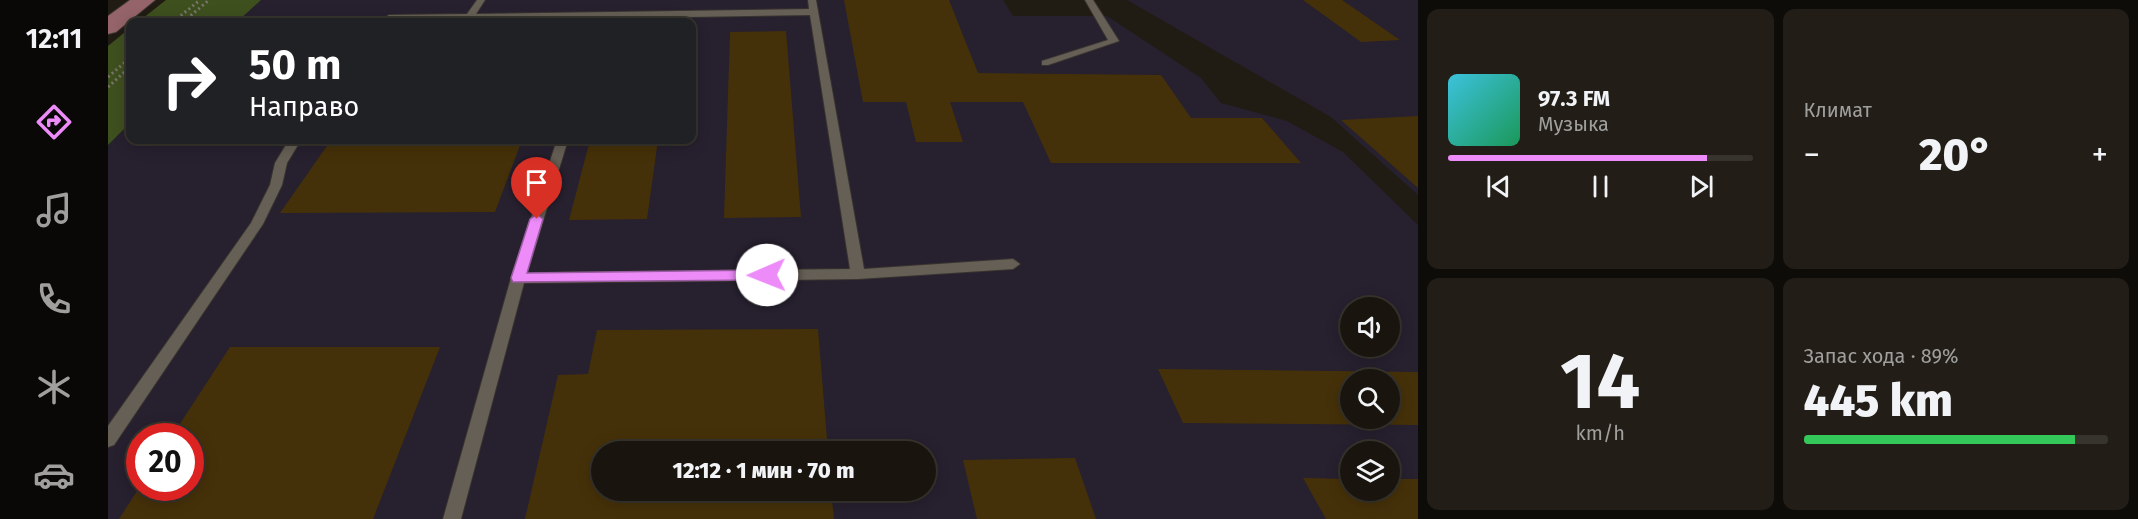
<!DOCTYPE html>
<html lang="ru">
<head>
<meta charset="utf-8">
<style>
  :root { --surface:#19150e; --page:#221e17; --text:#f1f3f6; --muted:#9f9f9e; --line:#37342e; --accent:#ed8cf9 }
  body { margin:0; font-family:"Fira Sans",sans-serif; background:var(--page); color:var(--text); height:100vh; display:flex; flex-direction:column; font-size:22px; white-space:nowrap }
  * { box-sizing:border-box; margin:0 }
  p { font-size:20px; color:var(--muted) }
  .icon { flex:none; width:33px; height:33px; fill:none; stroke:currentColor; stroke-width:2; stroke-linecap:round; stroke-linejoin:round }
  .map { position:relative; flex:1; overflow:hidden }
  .sheet { display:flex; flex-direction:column; gap:9px; padding:9px; background:#0e0c08; width:720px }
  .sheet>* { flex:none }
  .banner { position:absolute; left:18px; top:18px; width:570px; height:126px; border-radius:12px; box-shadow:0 3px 15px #0003,0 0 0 2px var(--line); background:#202124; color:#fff; overflow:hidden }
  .fabs { position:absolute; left:1232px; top:297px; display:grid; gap:12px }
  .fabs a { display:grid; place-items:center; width:60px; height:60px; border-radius:50%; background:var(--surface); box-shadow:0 3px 15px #0003,0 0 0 2px var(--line); font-size:30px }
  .speed { position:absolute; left:18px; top:423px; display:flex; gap:12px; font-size:30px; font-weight:700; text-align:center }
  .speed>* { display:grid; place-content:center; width:78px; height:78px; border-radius:50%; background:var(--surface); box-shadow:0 3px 15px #0003,0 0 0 2px var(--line); line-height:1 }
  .speed .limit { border:9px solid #d22; background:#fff; color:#111 }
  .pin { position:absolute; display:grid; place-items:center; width:51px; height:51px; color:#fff; margin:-62px -26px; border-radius:50% 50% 50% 0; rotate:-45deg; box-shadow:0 0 6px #0007 }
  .pin .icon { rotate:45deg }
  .me { position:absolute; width:66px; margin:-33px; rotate:269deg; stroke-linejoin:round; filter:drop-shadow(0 0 4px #0008) }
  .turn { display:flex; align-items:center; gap:21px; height:126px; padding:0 24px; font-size:27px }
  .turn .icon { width:78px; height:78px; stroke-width:2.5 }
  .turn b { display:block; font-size:42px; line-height:51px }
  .big { font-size:45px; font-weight:800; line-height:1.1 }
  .sheet .tile { flex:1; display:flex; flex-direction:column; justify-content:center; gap:9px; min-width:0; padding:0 21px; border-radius:12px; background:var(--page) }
  .sheet .dial { align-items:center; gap:0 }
  .dial b { font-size:78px; line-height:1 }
  .song { display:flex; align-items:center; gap:18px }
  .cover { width:72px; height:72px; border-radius:9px; background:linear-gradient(135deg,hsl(190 70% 55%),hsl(150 70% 35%)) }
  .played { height:6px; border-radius:3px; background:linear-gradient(90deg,var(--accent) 85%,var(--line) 85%) }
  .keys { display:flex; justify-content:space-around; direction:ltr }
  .heat { display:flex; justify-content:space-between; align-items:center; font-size:33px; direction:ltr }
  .charge { height:9px; border-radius:4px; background:linear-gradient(90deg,#34c759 89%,var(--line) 0) }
  .sheet .tiles { flex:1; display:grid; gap:9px; grid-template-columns:repeat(2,1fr) }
  .trip { position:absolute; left:483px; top:441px; width:345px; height:60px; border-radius:30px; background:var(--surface); box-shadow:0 3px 15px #0003,0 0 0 2px var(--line); font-weight:800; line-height:60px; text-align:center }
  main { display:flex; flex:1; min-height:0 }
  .tabs { display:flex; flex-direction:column; width:108px; justify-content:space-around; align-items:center; background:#0a0806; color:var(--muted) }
  .tabs .icon { width:42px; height:42px }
  .tabs .selected { color:var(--accent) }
  .tabs b { font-size:27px; color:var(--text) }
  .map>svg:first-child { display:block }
  .industrial { fill:#27202f; fill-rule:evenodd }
  .forest { fill:#3f501f }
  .building { fill:#453109; fill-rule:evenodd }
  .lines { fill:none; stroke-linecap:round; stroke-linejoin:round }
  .lane-casing { stroke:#393430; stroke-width:2 }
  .primary-casing { stroke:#393430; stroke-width:2 }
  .path { stroke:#79756d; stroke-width:3; stroke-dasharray:2 3; stroke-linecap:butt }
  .lane { fill:#655f55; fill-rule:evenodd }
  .primary { fill:#95636a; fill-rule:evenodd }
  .route { fill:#ed8cf9; stroke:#9a5ba2; stroke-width:1.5 }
</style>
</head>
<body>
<main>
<nav class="tabs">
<b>12:11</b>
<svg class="icon selected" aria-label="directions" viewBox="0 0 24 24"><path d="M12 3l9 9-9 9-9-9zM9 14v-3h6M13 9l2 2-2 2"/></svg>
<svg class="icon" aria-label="music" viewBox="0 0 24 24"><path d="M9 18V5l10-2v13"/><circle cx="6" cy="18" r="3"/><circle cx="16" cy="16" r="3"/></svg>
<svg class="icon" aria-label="phone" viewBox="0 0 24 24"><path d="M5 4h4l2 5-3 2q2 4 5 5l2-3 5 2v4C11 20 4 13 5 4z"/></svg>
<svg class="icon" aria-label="climate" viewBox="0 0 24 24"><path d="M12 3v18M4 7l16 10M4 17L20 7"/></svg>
<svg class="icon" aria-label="car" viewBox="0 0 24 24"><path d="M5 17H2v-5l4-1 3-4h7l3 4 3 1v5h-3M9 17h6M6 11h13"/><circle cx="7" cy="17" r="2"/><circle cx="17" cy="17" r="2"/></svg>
</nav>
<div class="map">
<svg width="1310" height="519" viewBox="0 0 1310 519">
  <rect width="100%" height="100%" fill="#211c13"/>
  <path class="industrial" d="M153,0H895L905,16H999L1093,78L1113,103L1179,121L1235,152L1310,225V519H0V145L22,123V140H584V22H129ZM1242,308H1281V346H1242ZM1242,380H1281V418H1242ZM32,436H82V488H32ZM494,452H818V490H494ZM1242,452H1281V490H1242Z
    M1019,0H1310V195L1223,117Z"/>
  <path class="forest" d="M58,0H153L129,22H30Z
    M22,28V123L0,145V46Z"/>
  <path class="building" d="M736,0H841L870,73L1053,75L1083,118H1154L1193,163H943L915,102H842L855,142H808L798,102H755Z
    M1195,0H1234L1292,40L1253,42Z
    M678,31L693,217L616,218L622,32Z
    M1310,116V188L1233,120Z
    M223,140H414L387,212L172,213Z
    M482,140H550L539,219L461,220Z
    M710,329L720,452H494V490H723L726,519H417L450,375L480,374L489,330Z
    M122,347H332L265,519H11L31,488H82V436H64Z
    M1050,369L1310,372V425L1075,423ZM1242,380H1281V418H1242Z
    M967,458L988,519H869L855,460Z
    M1195,478L1242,479V490H1281V479H1310V519H1218Z"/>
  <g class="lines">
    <g class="lane-casing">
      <path id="lane" d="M369,0H377L368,14L701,9L700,0H708L756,269L905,259L912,264L905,269L750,279L416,283L353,519H335L403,278L449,140H460L419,273L742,269L702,15L269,22L281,15L359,14Z
        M977,0H985L1011,41L940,65H934V61L1000,40Z
        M181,140H193L179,163L174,185L155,224L6,445L0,447V426L143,223L162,185L167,163Z"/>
    </g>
    <g class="primary-casing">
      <path id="primary" d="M22,0H47L8,32L0,34V16Z"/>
    </g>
    <path class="path" d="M65,22L92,0
      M75,22L101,0
      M0,77L22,58
      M0,87L22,67"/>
    <use href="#lane" class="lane"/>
    <use href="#primary" class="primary"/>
  </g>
  <path class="route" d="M429,214L435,219L419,273L659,270L666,275L659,280L405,282L403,278L422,219Z"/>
</svg>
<div class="fabs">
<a><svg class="icon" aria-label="sound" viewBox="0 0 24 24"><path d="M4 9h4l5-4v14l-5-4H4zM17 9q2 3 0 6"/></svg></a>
<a><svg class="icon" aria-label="search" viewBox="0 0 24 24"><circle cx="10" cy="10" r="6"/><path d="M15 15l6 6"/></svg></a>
<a><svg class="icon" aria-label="layers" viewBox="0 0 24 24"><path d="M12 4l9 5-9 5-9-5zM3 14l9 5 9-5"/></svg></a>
</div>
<div class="speed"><div class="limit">20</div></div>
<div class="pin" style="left:429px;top:219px;background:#d93025"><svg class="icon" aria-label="arrive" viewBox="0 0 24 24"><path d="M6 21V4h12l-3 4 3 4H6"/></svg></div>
<svg class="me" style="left:659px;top:275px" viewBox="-20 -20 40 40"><circle r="19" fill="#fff"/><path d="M0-13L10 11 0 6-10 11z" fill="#ed8cf9"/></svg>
<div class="trip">12:12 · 1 мин · 70 m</div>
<div class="banner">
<div class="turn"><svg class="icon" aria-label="right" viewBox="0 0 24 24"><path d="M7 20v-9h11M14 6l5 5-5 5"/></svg><div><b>50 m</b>Направо</div></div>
</div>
</div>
<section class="sheet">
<div class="tiles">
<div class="tile">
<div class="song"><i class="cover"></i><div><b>97.3 FM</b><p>Музыка</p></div></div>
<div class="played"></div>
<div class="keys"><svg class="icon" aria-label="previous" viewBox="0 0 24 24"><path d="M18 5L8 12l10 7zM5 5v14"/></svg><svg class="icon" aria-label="pause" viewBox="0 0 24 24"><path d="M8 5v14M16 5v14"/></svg><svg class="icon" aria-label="next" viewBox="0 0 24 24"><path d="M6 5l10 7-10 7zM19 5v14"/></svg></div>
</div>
<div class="tile"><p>Климат</p>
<div class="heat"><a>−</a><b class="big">20°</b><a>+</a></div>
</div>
<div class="tile dial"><b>14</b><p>km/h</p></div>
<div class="tile"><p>Запас хода · 89%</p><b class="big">445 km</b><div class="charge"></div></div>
</div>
</section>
</main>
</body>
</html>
